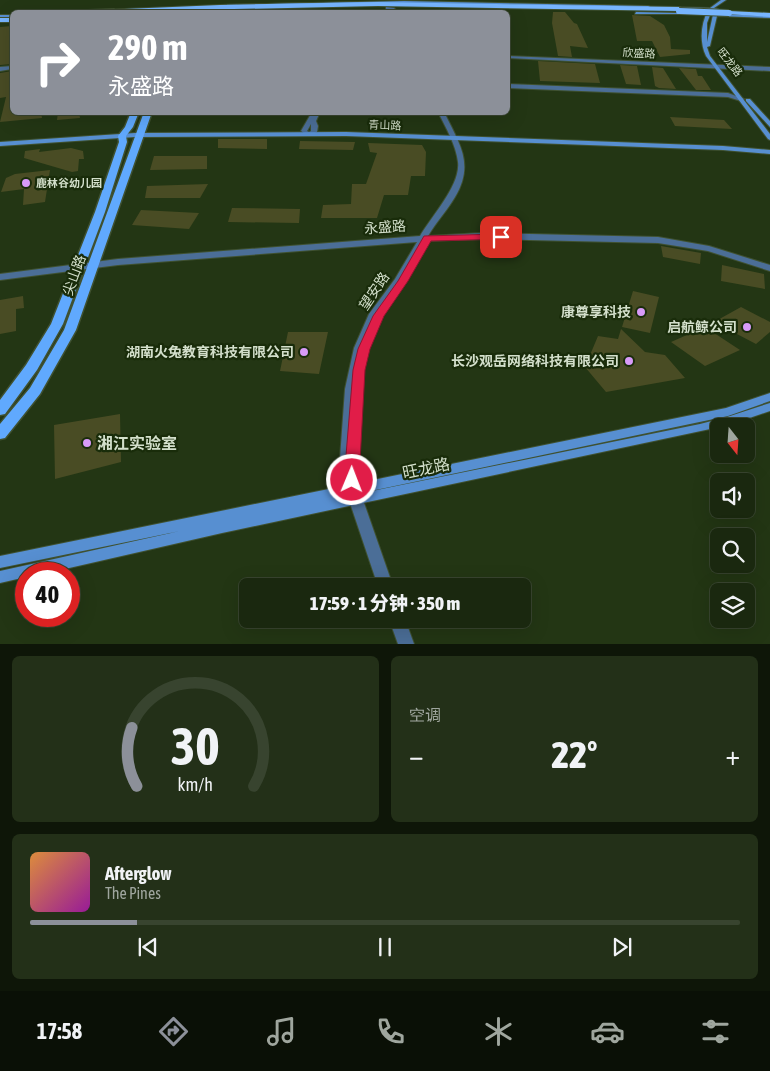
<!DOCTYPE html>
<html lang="zh">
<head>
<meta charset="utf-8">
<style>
  :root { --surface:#1a280f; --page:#233018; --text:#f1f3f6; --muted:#9fa69e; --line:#38442f; --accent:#8c9099 }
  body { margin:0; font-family:"Asap Condensed","Noto Sans SC",sans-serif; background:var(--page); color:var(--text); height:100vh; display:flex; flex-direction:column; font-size:19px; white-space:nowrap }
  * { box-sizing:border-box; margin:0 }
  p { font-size:16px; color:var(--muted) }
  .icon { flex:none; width:28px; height:28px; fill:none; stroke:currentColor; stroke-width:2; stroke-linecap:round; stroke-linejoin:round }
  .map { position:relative; height:644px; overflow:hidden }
  .panel { display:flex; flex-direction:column; gap:12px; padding:12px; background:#0e1608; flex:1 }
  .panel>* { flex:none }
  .top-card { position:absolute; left:10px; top:10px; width:500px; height:105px; border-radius:8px; box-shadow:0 5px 20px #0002,0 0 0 1px var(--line); background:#8c9099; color:#fff; overflow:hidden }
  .needle { width:32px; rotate:163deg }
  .controls { position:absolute; left:710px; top:418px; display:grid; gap:10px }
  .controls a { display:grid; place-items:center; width:45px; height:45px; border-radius:8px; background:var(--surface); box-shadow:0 5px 20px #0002,0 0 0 1px var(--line); font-size:25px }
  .speed { position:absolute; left:15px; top:562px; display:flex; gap:10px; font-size:25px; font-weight:700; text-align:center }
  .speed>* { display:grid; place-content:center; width:65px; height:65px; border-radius:50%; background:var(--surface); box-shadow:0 5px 20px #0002,0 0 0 1px var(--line); line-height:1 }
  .speed .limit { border:8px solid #d22; background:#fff; color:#111 }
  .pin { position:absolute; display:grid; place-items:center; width:42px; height:42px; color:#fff; margin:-21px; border-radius:10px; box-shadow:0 2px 8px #0006 }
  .me { position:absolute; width:55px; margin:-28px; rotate:1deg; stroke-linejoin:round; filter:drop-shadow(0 0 4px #0008) }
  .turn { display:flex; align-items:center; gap:18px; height:105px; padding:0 15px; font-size:22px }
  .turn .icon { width:65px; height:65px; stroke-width:2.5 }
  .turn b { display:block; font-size:35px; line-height:42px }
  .big { font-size:38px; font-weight:800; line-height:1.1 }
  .panel .widget { flex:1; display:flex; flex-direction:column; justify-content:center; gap:8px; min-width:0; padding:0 18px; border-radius:8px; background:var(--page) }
  .panel .dial { align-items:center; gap:0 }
  .dial svg { height:130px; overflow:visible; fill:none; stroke:var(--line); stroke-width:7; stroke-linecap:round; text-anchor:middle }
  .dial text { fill:var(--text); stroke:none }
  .song { display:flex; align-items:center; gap:15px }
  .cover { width:60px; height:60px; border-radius:8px; background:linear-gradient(135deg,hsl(30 70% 55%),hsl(300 70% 35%)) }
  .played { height:5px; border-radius:2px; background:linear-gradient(90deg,var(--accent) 15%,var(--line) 15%) }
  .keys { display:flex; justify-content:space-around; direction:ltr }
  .heat { display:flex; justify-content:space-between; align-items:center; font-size:28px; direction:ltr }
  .panel .tiles { flex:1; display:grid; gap:12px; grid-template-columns:1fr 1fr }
  .widget:last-child { grid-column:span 2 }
  .trip { position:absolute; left:239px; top:578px; width:292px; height:50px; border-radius:8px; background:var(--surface); box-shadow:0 5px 20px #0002,0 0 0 1px var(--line); font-weight:800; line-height:50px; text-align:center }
  .dock { display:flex; height:80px; justify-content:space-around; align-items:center; background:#0a1006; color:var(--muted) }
  .dock .icon { width:35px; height:35px }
  .dock .on { color:var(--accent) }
  .dock b { font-size:22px; color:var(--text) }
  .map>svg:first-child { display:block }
  .building { fill:#494c24 }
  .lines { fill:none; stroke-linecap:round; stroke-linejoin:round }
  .minor-casing { stroke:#3f5131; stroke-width:2 }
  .tertiary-casing { stroke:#3f5131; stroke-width:2 }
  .secondary-casing { stroke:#3f5131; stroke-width:2 }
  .primary-casing { stroke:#3f5131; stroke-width:3 }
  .trunk-casing { stroke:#3f5131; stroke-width:2 }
  .minor { fill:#4b6e97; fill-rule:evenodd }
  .tertiary { fill:#4b6e97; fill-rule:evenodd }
  .secondary { fill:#578fd1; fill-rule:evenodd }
  .primary { fill:#60a9fe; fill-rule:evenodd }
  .trunk { fill:#77b5fe; fill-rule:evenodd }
  .trunk-bridge-casing { stroke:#3f5131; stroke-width:8; stroke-linecap:butt }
  .trunk-bridge { stroke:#77b5fe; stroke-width:6 }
  .route { fill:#e11d48; stroke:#92132f }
  .poi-dot { fill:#d89af8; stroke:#192c0a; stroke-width:2 }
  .labels { text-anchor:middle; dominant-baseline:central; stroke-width:4.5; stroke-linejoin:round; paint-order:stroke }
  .far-street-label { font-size:11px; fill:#d3dfcb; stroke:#192c0a }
  .far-poi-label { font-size:11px; font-weight:bold; fill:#d3dfcb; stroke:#192c0a; text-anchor:start }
  .street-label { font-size:14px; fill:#d3dfcb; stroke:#192c0a }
  .poi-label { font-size:14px; font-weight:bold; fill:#d3dfcb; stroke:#192c0a; text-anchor:end }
  .near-poi-label { font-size:16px; font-weight:bold; fill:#d3dfcb; stroke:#192c0a; text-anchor:start }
  .near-street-label { font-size:16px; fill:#d3dfcb; stroke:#192c0a }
</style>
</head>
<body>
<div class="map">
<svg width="770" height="644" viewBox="0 0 770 644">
  <rect width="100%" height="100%" fill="#233614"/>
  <path class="building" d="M553,12H565L574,23L577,24L588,48L570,46L572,57L558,56L552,23Z
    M632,15L650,16L664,25L670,37L671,49L690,50V54L660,57L652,41H637Z
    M12,26V64L0,65V27Z
    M538,61L595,64L600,83L540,81Z
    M620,65L637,66L641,85L626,84Z
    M652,67L663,68L676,89L659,88L655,86Z
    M679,68L696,69L698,76H702L711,90H696Z
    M12,71V112H41L42,118L0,122L6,97L0,98V73Z
    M58,112H79L80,118L57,120Z
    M670,117L724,120L732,129L675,126Z
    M218,139H267V149L218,148Z
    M300,141L355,142L353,150L299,149Z
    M368,143L422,145L426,152L425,176H411L408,195H384L377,218H321L323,205L351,204L352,184H366L377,153L370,152Z
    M71,148L83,151L84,159H79L78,171L72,172L24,158L25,151L40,149L39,152Z
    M154,156H207V169L150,170Z
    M50,170L45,202L23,205L24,189L1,192L6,178L15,174Z
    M208,184L200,198H145L147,186Z
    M232,208L300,209L299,223L228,222Z
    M141,210L199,213L189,229L132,225Z
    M661,246L701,253L700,264L663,257Z
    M722,265L764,274L765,289L721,281Z
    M633,291L659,297L650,333L622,327Z
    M23,296L24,308L16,309V331L0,334V300Z
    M741,307L770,322V332L756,344L714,322Z
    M705,327L740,350L705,366L671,342Z
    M621,329L645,352L665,355L685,378L606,392L585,367L598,336L618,339Z
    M288,332H328L319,374L280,371Z
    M120,414L121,462L55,479L54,425Z"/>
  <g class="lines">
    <g class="minor-casing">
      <path id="minor" d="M508,84L728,93L744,99L741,101L728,97L508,88Z
        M312,112H320L316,121L318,126L317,132L308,136L301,131ZM311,124V131L309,132L307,131Z
        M356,495L361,496L363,500L393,586H378L349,500L351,496Z
        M389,619H405L414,644H398Z"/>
    </g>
    <g class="tertiary-casing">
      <path id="tertiary" d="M386,7L394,8L398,12H394L392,10L386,9Z
        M508,56L770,67V71L508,58Z
        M12,66V69L0,71V67Z
        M438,112H444C459,143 475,164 455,197C447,211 436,222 428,236L482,233L658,237L709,246L770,265V271L708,251L658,243L482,239L426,241L404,280L379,314L364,348L357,389L351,472L355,497L353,501L348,502L343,501L341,497L339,472L345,389L354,348L369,314L395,279L417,242L118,265L0,280V274L118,259L420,236C431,217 461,185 458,162C456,145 446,128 438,112Z"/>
    </g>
    <g class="secondary-casing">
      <path id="secondary" d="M721,0H726L714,8L718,9L717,14L770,16V18L717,16L710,46L707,47L710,56L770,134V140L768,139L706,56C699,41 701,24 708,10L665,7L710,8ZM712,10H714L707,42V23Z
        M404,1L648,6L650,7L404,3L220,5Z
        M114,9L113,11L59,12L61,11Z
        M233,10L232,12H188L190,11Z
        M636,12L679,13L681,14H635Z
        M0,15H12V17H0Z
        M746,99H750L770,121V127L746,101Z
        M346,132L723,146L770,150V154L723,150L346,136L135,137L0,146V142L135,133Z
        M770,393V401L728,416L328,500L700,424L727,417L770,403V411L729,425L222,533L43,574H26V577L0,583V571L180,531L0,568V556L726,408Z"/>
    </g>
    <g class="primary-casing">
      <path id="primary" d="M192,10L200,12H190Z
        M131,112H139L133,127L126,136L127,142L105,212L63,324L37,370L5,414L0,415V400L26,365L51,324L95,212L119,142L118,136L125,127Z
        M144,112H152L76,330L40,394L5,438L0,439V424L30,388L64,330Z"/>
    </g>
    <g class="trunk-casing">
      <path id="trunk" d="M378,2L680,7L683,9L680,11L378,6L98,12L101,10L220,5Z
        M729,11L770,13V17L727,14Z
        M0,18H12V22H0Z"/>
    </g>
    <use href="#minor" class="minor"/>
    <use href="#tertiary" class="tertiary"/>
    <use href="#secondary" class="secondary"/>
    <use href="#primary" class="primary"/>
    <use href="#trunk" class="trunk"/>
    <g class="trunk-bridge-casing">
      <path id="trunk-bridge" d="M679,11L729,13"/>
    </g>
    <use href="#trunk-bridge" class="trunk-bridge"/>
  </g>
  <path class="route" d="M501,234L504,235V239L431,241L408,281L384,316L370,349L365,370L359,480L357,484L352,486L346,484L344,480L353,370L358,349L373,316L398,281L424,236Z"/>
  <g class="poi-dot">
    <circle cx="26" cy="183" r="5"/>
    <circle cx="641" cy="312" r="5"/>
    <circle cx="747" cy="327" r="5"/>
    <circle cx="304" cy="352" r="5"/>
    <circle cx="629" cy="361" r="5"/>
    <circle cx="87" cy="443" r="5"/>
  </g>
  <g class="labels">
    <g class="far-street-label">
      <text transform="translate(639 53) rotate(3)">欣盛路</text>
      <text transform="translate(730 62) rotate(52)">旺龙路</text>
      <text transform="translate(385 125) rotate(2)">青山路</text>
    </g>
    <g class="far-poi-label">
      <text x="36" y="183">鹿林谷幼儿园</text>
    </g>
    <g class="street-label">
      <text transform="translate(385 227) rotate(-4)">永盛路</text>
      <text transform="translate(74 275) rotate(-70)">尖山路</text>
      <text transform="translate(374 291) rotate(-56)">望安路</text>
    </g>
    <g class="poi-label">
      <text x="631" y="312">康尊享科技</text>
      <text x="737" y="327">启航鲸公司</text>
      <text x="294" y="352">湖南火兔教育科技有限公司</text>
      <text x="619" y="361">长沙观岳网络科技有限公司</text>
    </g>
    <g class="near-poi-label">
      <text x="97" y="443">湘江实验室</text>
    </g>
    <g class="near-street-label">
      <text transform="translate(426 468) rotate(-12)">旺龙路</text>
    </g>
  </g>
</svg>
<div class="controls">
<a><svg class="needle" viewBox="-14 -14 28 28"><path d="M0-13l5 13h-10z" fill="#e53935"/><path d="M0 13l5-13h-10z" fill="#9fa69e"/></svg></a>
<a><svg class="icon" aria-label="sound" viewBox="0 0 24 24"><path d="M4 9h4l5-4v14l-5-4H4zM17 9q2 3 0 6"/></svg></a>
<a><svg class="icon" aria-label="search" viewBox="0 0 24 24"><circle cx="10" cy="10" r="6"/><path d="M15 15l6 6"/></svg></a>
<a><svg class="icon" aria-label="layers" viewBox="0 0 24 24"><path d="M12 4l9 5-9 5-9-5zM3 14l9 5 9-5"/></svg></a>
</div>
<div class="speed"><div class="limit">40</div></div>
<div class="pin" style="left:501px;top:237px;background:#d93025"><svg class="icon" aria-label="arrive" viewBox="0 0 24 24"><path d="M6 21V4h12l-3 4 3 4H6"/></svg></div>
<svg class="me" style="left:352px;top:480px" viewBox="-20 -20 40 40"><circle r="17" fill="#e11d48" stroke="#fff" stroke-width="3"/><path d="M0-11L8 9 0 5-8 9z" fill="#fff"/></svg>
<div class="trip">17:59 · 1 分钟 · 350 m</div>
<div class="top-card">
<div class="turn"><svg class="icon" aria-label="right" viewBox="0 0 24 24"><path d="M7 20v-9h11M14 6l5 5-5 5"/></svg><div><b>290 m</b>永盛路</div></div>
</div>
</div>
<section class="panel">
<div class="tiles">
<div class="widget dial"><svg viewBox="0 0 100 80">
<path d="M14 69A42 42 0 1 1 86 69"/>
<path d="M14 69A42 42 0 0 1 11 33" stroke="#8c9099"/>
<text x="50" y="56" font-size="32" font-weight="700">30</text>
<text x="50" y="72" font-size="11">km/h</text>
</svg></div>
<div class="widget"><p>空调</p>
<div class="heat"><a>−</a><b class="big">22°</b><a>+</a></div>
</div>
<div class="widget">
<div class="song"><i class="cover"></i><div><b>Afterglow</b><p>The Pines</p></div></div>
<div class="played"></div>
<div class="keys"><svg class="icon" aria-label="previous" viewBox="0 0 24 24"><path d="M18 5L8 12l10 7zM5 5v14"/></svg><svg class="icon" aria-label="pause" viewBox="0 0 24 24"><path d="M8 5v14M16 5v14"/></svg><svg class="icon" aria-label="next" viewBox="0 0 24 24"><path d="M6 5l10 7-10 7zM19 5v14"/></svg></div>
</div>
</div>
</section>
<nav class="dock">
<b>17:58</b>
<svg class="icon on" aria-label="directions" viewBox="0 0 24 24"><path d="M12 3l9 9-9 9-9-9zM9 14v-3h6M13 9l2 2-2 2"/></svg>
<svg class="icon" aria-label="music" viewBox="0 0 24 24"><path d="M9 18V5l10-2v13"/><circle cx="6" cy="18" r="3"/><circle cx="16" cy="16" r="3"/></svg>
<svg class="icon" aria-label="phone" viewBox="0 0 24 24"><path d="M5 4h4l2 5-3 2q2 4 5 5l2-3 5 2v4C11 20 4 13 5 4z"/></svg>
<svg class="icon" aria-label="climate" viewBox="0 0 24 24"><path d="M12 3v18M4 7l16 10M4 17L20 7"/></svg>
<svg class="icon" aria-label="car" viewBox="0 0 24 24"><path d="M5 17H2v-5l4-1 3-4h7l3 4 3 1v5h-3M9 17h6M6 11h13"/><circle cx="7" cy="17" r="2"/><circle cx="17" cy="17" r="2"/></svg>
<svg class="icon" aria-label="filters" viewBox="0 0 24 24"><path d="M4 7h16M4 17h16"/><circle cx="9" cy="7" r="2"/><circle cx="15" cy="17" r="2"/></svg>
</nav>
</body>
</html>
